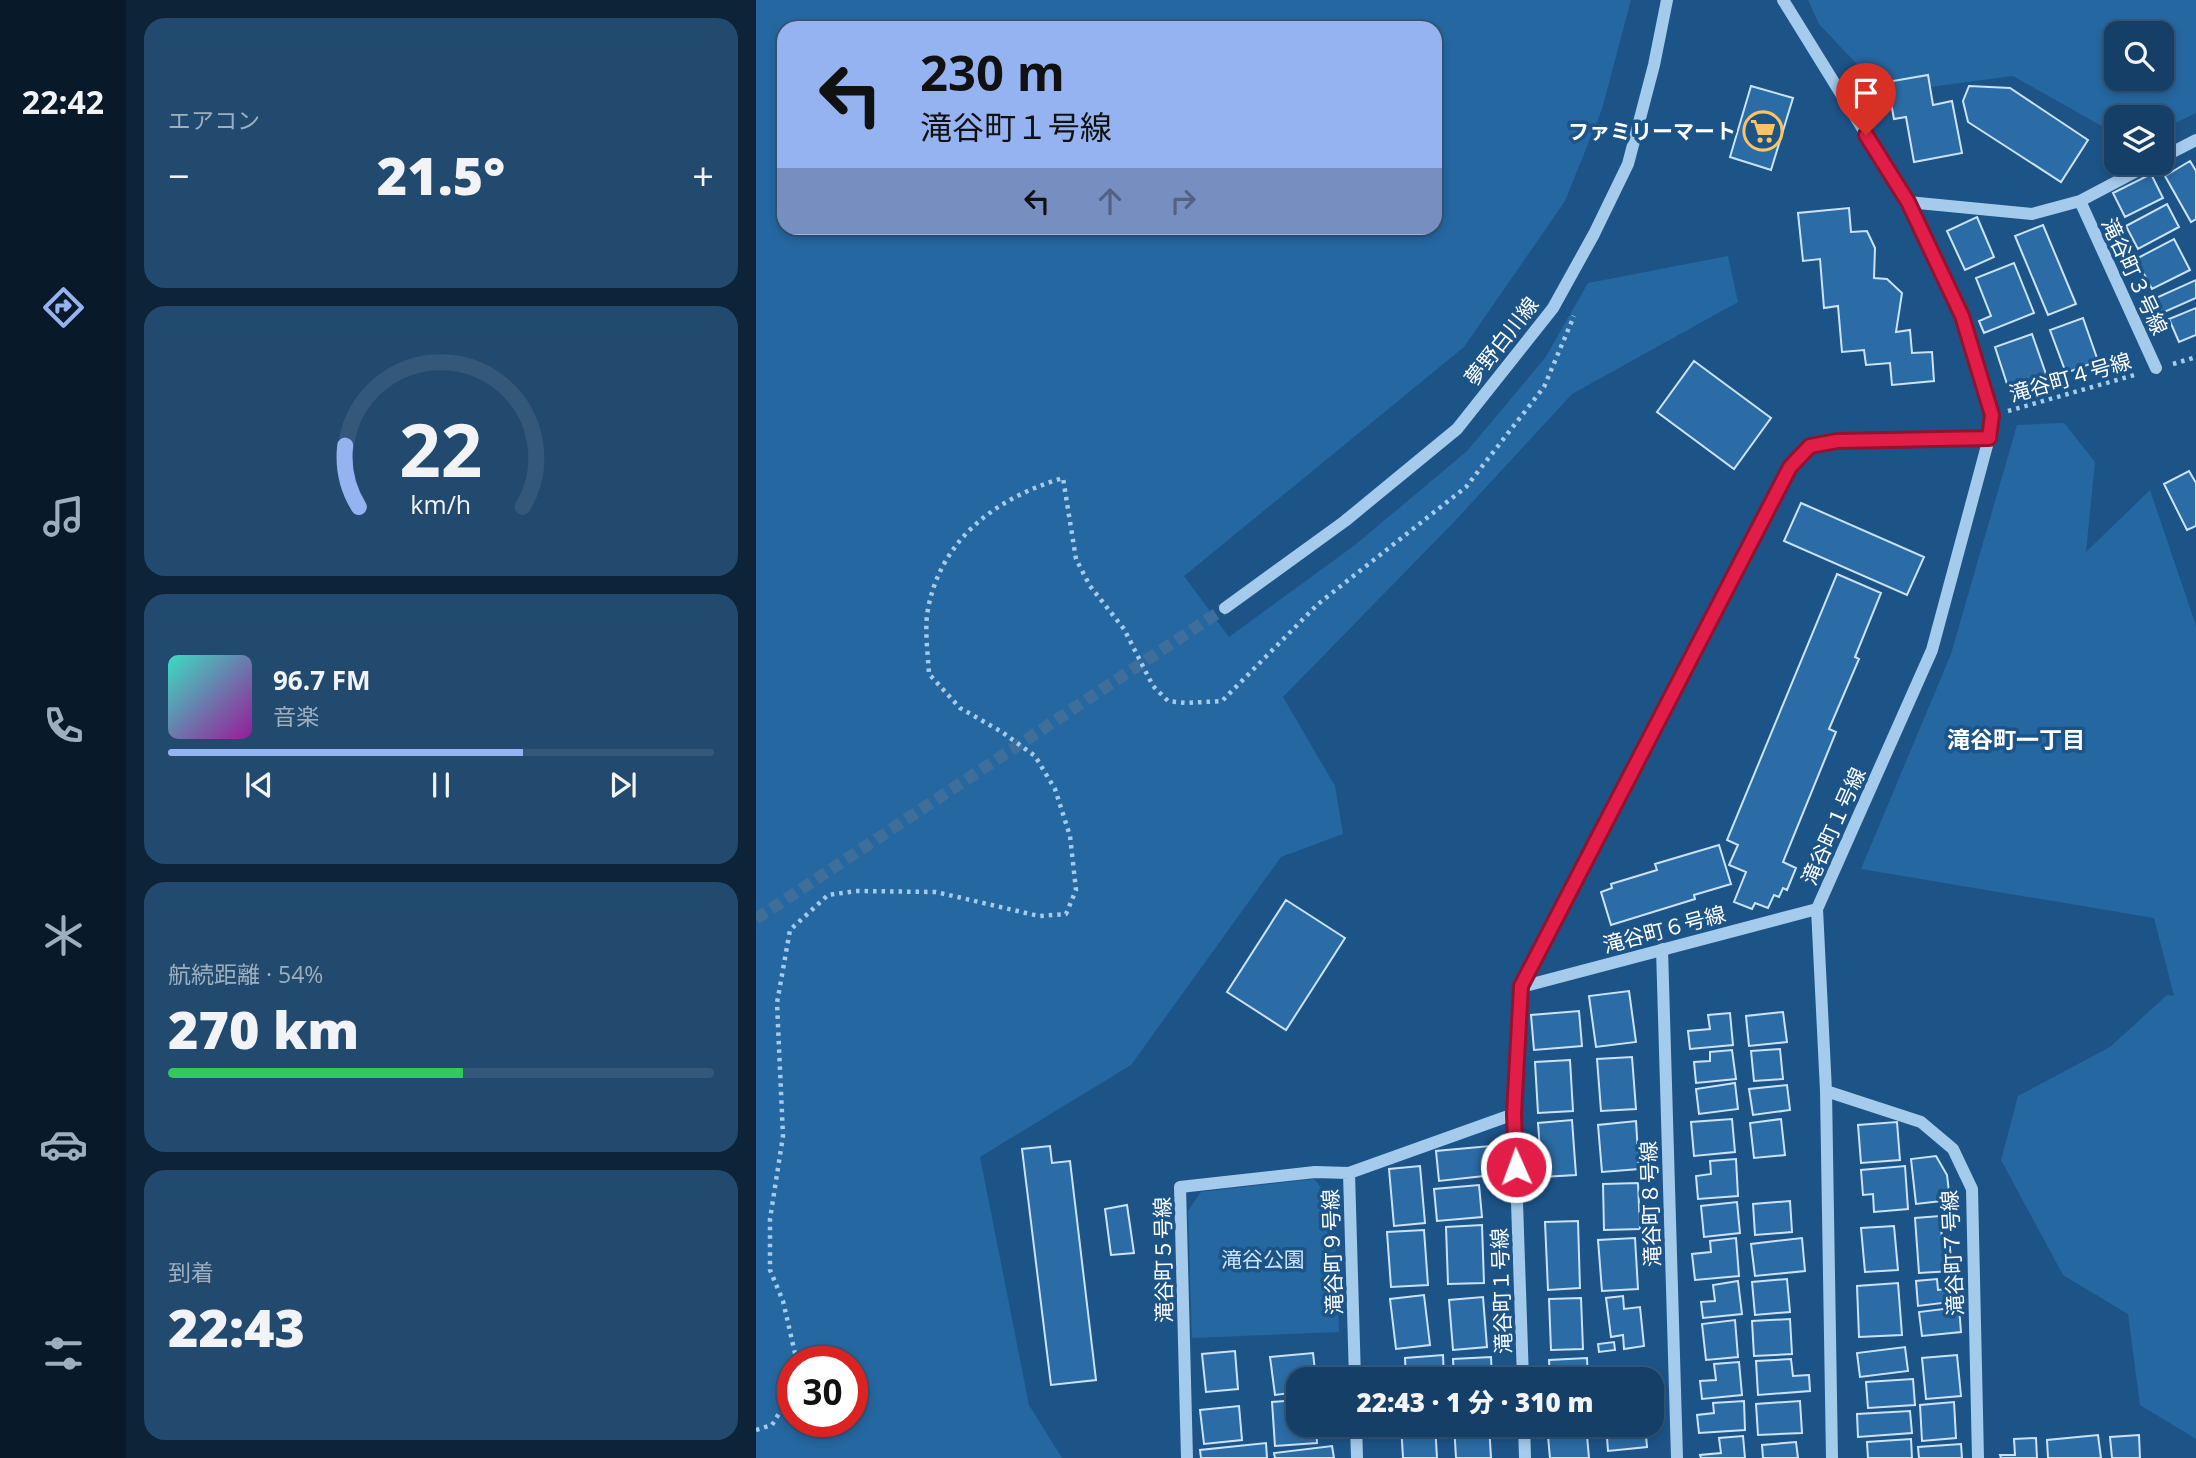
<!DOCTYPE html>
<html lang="ja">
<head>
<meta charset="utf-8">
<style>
  :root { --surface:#153f66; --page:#224a6f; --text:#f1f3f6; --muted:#9dafbf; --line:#34587a; --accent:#95b2f1 }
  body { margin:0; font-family:"Open Sans","Noto Sans JP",sans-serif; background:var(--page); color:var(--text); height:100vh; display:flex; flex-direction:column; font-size:26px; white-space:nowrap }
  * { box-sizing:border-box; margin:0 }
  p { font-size:23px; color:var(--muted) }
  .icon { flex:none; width:38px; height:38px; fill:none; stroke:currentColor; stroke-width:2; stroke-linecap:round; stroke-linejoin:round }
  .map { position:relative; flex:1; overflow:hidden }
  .side { display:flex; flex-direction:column; gap:18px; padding:18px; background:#0c2338; width:630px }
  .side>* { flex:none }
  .guide { position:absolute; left:21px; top:21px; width:665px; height:214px; border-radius:21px; box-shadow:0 4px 10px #0003,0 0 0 2px var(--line); background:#95b2f1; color:#111; overflow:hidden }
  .controls { position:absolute; left:1348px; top:21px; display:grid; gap:14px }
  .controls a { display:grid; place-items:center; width:70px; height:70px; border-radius:14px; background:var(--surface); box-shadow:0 4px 10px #0003,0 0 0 2px var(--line); font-size:35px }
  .speed { position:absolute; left:21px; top:1346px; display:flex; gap:14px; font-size:35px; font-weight:700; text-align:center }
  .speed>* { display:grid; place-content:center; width:91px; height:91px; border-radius:50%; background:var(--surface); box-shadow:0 4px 10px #0003,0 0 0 2px var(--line); line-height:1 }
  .speed .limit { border:10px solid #d22; background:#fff; color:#111 }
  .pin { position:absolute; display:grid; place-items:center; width:60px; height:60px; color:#fff; margin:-72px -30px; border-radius:50% 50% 50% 0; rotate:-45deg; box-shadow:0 0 7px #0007 }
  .pin .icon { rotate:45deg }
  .me { position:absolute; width:77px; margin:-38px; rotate:358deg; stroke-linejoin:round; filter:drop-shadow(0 0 5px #0008) }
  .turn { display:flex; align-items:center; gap:24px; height:147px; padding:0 28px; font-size:32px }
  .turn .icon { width:91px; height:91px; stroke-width:2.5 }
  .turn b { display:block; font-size:49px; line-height:60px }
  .lanes { display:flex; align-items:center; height:66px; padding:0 28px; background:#0003; justify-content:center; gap:35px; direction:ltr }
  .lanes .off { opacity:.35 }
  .big { font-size:52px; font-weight:800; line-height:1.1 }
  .side .tile { flex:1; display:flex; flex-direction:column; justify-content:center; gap:10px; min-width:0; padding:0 24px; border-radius:21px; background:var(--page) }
  .side .dial { align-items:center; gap:0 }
  .dial svg { height:182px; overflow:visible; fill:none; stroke:var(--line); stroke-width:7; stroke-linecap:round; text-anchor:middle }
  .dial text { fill:var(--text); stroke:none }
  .song { display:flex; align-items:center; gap:21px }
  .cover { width:84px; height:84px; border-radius:10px; background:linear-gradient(135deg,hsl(170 70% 55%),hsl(300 70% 35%)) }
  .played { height:7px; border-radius:4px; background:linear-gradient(90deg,var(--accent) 65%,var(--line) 65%) }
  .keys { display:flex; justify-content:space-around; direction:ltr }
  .heat { display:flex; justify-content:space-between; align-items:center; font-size:38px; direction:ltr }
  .charge { height:10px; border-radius:5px; background:linear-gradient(90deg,#34c759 54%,var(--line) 0) }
  .trip { position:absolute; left:530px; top:1367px; width:378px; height:70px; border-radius:21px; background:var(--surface); box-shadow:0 4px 10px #0003,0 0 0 2px var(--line); font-weight:800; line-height:70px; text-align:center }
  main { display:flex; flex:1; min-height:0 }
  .tab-bar { display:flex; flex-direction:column; width:126px; justify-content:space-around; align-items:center; background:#081929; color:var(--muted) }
  .tab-bar .icon { width:49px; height:49px }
  .tab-bar .selected { color:var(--accent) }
  .tab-bar b { font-size:32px; color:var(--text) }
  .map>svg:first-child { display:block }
  .green { fill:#2567a1; fill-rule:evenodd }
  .building { fill:#2b6ca6; stroke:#cae3f9; stroke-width:2 }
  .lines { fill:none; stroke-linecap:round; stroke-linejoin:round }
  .minor-tunnel { stroke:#3e6e9a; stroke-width:12; stroke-dasharray:12 6; stroke-linecap:butt }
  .path { stroke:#a5cbec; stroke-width:4.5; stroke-dasharray:3.5 5; stroke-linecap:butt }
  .minor { stroke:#a5cbec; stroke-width:12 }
  .route-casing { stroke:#92132f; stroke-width:18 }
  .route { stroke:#e11d48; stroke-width:12 }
  .labels { text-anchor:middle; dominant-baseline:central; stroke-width:7; stroke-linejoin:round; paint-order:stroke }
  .poi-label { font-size:21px; font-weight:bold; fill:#fff; stroke:#1c5488; text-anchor:end }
  .street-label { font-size:21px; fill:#fff; stroke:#1c5488 }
  .park-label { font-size:21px; fill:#cae3f9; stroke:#1c5488 }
  .neighbourhood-label { font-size:23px; font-weight:bold; fill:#fff; stroke:#1c5488 }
</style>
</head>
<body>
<main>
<nav class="tab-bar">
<b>22:42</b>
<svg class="icon selected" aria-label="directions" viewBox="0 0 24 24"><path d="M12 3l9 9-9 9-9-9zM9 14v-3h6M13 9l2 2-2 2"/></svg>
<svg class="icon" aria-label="music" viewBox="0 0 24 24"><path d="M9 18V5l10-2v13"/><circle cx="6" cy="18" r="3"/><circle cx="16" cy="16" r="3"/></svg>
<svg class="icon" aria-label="phone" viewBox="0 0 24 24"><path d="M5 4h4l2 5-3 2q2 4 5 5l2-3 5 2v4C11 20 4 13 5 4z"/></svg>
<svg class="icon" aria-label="climate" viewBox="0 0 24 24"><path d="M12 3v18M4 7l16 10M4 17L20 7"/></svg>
<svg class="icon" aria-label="car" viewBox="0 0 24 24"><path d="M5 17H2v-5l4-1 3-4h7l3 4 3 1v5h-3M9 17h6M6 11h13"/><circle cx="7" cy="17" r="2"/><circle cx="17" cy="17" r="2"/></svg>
<svg class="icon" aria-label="filters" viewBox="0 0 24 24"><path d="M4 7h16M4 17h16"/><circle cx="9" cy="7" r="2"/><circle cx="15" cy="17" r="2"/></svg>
</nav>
<section class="side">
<div class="tile"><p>エアコン</p>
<div class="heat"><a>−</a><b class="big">21.5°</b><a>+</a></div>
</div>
<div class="tile dial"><svg viewBox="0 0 100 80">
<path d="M14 69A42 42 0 1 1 86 69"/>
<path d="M14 69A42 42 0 0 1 8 42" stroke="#95b2f1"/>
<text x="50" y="56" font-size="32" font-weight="700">22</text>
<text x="50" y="72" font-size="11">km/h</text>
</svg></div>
<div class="tile">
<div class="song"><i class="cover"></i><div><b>96.7 FM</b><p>音楽</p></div></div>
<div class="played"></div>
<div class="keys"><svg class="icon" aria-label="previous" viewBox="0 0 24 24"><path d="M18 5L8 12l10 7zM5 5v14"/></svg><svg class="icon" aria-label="pause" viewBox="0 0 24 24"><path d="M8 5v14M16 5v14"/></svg><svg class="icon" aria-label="next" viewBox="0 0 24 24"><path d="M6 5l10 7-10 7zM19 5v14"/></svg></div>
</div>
<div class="tile"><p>航続距離 · 54%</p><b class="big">270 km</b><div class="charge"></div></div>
<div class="tile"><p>到着</p><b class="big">22:43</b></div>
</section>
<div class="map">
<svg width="1440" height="1458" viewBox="0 0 1440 1458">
  <rect width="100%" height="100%" fill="#1c5488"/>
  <path class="green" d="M0,0H875L846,109L809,201L708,347L428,576L473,637L599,545L711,451L789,358L832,283L972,256L982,302L816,394L697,523L527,697L579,786L587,834L525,857L375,1065L224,1157L273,1405L306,1458H0ZM28,28H679V228H28ZM37,1362H96V1421H37Z
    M1052,0H1440V113L1405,130V117H1360V134L1257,76L1128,93L1063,24ZM1360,33H1405V79H1360Z
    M1308,423L1339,462L1330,552L1394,490L1440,626V1439L1384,1405L1372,1314L1307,1275L1245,1160L1262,1096L1354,1047L1411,995L1418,996L1398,918L1105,869L1195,654L1261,425Z
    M558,1179L578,1203L583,1332L436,1338L432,1211L445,1192Z"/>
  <path class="building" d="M1172,75L1177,105L1196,101L1206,153L1158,162L1150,117L1138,119L1131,82Z
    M995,86L1037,98L1015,170L974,157Z
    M1213,86L1254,88L1332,140L1305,182L1212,122L1207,101Z
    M1434,161L1440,171V219L1435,222L1409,176Z
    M1395,174L1407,198L1369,217L1357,193Z
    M1411,204L1423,227L1382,249L1370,226Z
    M1093,208L1095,232L1111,231L1119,248L1118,278L1131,279L1146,293L1140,332L1154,330L1156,353L1176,352L1178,381L1136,385L1134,363L1110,365L1108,350L1086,352L1082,306L1068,308L1064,259L1047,261L1042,213Z
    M1221,217L1238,257L1209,270L1191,231Z
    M1287,225L1320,304L1292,315L1259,236Z
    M1418,239L1434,270L1396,289L1380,259Z
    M1258,263L1278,313L1228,333L1223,321L1235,316L1220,278Z
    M1440,280V298L1406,313L1400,298Z
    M1440,308V335L1423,342L1413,319Z
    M1327,318L1342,361L1310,373L1294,330Z
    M1276,334L1291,377L1253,390L1239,347Z
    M938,361L1015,418L978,469L901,412Z
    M1433,471L1440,483V526L1431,530L1408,484Z
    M1045,503L1168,557L1151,595L1028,541Z
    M1081,574L1125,593L1099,657L1103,659L1073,729L1080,732L1027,862L1040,868L1031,890L1027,888L1023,897L1018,895L1012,908L999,903L996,909L978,902L990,872L973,865L982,845L971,840Z
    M963,845L975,884L938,895L939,899L855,925L845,892L856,888L855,884L901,870L899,864Z
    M530,900L589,938L530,1030L471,992Z
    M873,991L880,1042L840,1047L833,996Z
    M823,1011L826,1046L778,1050L775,1015Z
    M1027,1012L1031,1042L993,1046L990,1016Z
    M974,1013L977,1045L934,1049L932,1031L954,1029L952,1015Z
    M1024,1049L1027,1079L998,1081L995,1051Z
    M976,1050L980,1079L940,1083L938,1062L954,1061V1052Z
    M876,1057L880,1109L845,1111L841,1059Z
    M814,1060L817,1111L782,1113L779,1062Z
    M979,1083L982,1109L943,1114L940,1089Z
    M1031,1085L1034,1110L997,1115L993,1089Z
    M976,1119L979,1152L938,1156L935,1122Z
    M1025,1119L1029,1155L998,1158L994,1123Z
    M816,1120L820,1175L786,1177L782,1123Z
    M880,1121L883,1169L846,1172L842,1125Z
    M1141,1122L1144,1160L1105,1163L1102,1125Z
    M294,1146L296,1163L314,1161L340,1380L295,1385L266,1149Z
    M734,1146L737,1175L683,1181L680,1151Z
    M1180,1156L1191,1175L1194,1200L1160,1204L1155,1159Z
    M980,1159L982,1196L942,1199L940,1176L955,1174L954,1161Z
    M664,1166L669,1223L638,1226L633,1169Z
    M1149,1166L1152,1209L1118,1212L1117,1194L1107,1195L1105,1170Z
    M882,1183L884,1229L848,1230L847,1184Z
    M723,1185L726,1217L681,1221L678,1189Z
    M1034,1201L1036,1232L999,1235L997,1204Z
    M981,1202L984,1233L948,1237L945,1206Z
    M371,1205L378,1253L355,1255L349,1209Z
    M1184,1216L1186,1238L1193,1237L1196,1271L1163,1273L1159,1218Z
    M822,1221L824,1288L792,1290L789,1222Z
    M726,1225L728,1283L692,1284L690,1227Z
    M1138,1226L1142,1270L1109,1272L1105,1228Z
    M668,1230L672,1285L635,1287L631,1232Z
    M879,1238L882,1289L846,1291L842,1240Z
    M980,1238L983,1276L939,1280L936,1254L955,1252L954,1241Z
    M1046,1238L1049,1271L999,1276L995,1244Z
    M1031,1279L1034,1312L999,1315L996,1282Z
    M1181,1279L1182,1290L1201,1288L1203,1301L1162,1306L1160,1281Z
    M982,1281L986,1314L947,1318L945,1302L959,1301L957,1285Z
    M1142,1283L1146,1335L1103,1337L1101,1286Z
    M668,1295L674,1345L640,1349L634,1299Z
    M867,1296L868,1309L884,1307L888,1346L868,1349L867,1335L855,1337L850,1298Z
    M727,1297L731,1347L697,1350L693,1300Z
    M825,1298L827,1349L795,1350L793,1299Z
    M1203,1307L1205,1332L1166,1336L1163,1312Z
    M1034,1319L1036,1354L998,1356L996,1321Z
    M979,1320L982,1357L950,1360L946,1324Z
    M858,1342L859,1350L843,1352L842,1344Z
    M1149,1347L1152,1371L1104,1377L1101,1353Z
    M479,1351L482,1389L450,1392L446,1354Z
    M557,1353L560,1379H542V1392L519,1395L514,1357Z
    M687,1355L688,1379H650L649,1358Z
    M1201,1355L1205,1396L1170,1399L1166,1358Z
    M735,1357L736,1379H698L697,1359Z
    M831,1358L832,1379H794L793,1360Z
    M1035,1359L1037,1376L1053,1375L1054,1391L1002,1395L1000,1361Z
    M983,1362L986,1395L946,1399L944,1381L960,1380L958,1364Z
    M870,1367L871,1379H848L847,1369Z
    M1157,1379L1159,1405L1112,1408L1110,1382Z
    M542,1400V1424H560L561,1443L519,1446L516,1402Z
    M988,1401L989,1430L943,1433L941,1415L958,1413L957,1403Z
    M1044,1401L1046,1433L1002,1435L1000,1404Z
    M1198,1402L1200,1438L1166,1441L1164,1405Z
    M483,1406L486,1440L448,1444L444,1410Z
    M1154,1411L1156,1433L1102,1437L1101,1414Z
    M645,1424H679L681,1458H647Z
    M698,1424H733L735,1458H700Z
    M830,1424L833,1458H794L791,1425Z
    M850,1424H889L891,1447L852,1451Z
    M1342,1435L1345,1458H1292L1291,1440Z
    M1383,1435L1384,1458H1356L1354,1437Z
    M987,1436L989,1458H945L944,1455L965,1453L963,1438Z
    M1280,1438L1281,1458H1245L1244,1455H1259L1258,1439Z
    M1155,1439L1156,1458H1112L1111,1442Z
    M1040,1442L1042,1458H1007L1006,1445Z
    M510,1443L511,1458H445L444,1450Z
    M1205,1444L1206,1458H1163L1162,1447Z
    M576,1446L578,1458H519L518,1453Z"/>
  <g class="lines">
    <path class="minor-tunnel" d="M0,919L469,608"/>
    <path class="path" d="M1417,364L1440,357
      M1252,411L1382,374
      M41,1362L27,1301L14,1270V1219L27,1136L21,1003L34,930L72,895L100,891L180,892L283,916L310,914L320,890L314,836L299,789L279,756L246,732L204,708L173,674C172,655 169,634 171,615C182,541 239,498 307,478L320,559L334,586L368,629L397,686L412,701L430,703L466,701L562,604L710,487L788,387L818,316
      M0,1430L16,1425L33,1397L37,1380"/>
    <path class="minor" d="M1027,0L1152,202L1207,316L1236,415L1233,438L1176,650L1061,909L1070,1091L1076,1458
      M1405,158L1440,140
      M1324,201L1400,368
      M1152,202L1276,214L1324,201L1396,163
      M469,608L589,521L701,429L797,308L838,234L872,164L898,65L911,0
      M906,949L921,1458
      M765,987L1061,909
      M1070,1091L1165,1122L1197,1149L1216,1189L1222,1458
      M599,1379L593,1173L758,1114
      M767,1379L758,1114L765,987L1034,467L1054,446L1081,441L1233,438
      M600,1424L601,1458
      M768,1424L769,1458
      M431,1458L424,1187L559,1172L593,1173"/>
  </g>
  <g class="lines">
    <g class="route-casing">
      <path id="route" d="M760,1167L758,1114L765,986L1034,467L1054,446L1081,441L1233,438L1236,415L1206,316L1152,202L1110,135"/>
    </g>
    <use href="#route" class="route"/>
  </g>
  <defs>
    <g id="supermarket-ring" transform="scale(2.0125)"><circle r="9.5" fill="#1c5488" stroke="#fdc362" stroke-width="1.5"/><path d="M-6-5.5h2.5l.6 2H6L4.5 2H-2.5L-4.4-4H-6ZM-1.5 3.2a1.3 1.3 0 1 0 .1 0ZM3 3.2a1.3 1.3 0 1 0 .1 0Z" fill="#fdc362"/></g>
  </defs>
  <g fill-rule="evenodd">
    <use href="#supermarket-ring" x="1007" y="131"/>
  </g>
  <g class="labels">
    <g class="poi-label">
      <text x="980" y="131">ファミリーマート</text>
    </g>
    <g class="street-label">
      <text transform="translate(1379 276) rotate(65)">滝谷町３号線</text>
      <text transform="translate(745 341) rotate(-52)">夢野白川線</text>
      <text transform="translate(1314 377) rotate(-16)">滝谷町４号線</text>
      <text transform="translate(1077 826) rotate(-66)">滝谷町１号線</text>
      <text transform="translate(908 929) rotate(-15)">滝谷町６号線</text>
      <text transform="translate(894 1204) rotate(-92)">滝谷町８号線</text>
      <text transform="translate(576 1252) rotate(-92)">滝谷町９号線</text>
      <text transform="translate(1196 1253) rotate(-93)">滝谷町７号線</text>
      <text transform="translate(407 1260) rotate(-91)">滝谷町５号線</text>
      <text transform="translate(745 1291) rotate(-92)">滝谷町１号線</text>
    </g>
    <g class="park-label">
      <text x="507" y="1259">滝谷公園</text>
    </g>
    <g class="neighbourhood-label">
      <text x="1260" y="739">滝谷町一丁目</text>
    </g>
  </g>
</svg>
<div class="controls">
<a><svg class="icon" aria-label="search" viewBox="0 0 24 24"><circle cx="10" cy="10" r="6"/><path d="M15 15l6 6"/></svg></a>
<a><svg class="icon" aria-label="layers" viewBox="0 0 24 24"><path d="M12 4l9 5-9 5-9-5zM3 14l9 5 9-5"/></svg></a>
</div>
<div class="speed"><div class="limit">30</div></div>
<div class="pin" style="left:1110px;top:135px;background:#d93025"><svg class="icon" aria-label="arrive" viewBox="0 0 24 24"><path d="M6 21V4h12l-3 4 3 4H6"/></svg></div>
<svg class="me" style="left:760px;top:1167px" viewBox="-20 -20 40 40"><circle r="17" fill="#e11d48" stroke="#fff" stroke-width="3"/><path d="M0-11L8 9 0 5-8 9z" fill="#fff"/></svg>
<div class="trip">22:43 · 1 分 · 310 m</div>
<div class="guide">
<div class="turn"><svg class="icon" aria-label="left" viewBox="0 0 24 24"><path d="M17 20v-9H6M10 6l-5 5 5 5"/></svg><div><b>230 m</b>滝谷町１号線</div></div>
<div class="lanes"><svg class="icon" aria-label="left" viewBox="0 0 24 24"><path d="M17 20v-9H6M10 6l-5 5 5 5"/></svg><svg class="icon off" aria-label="ahead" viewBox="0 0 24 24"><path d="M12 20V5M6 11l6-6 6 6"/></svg><svg class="icon off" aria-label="right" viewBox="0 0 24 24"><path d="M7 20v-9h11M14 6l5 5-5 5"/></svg></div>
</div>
</div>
</main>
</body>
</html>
